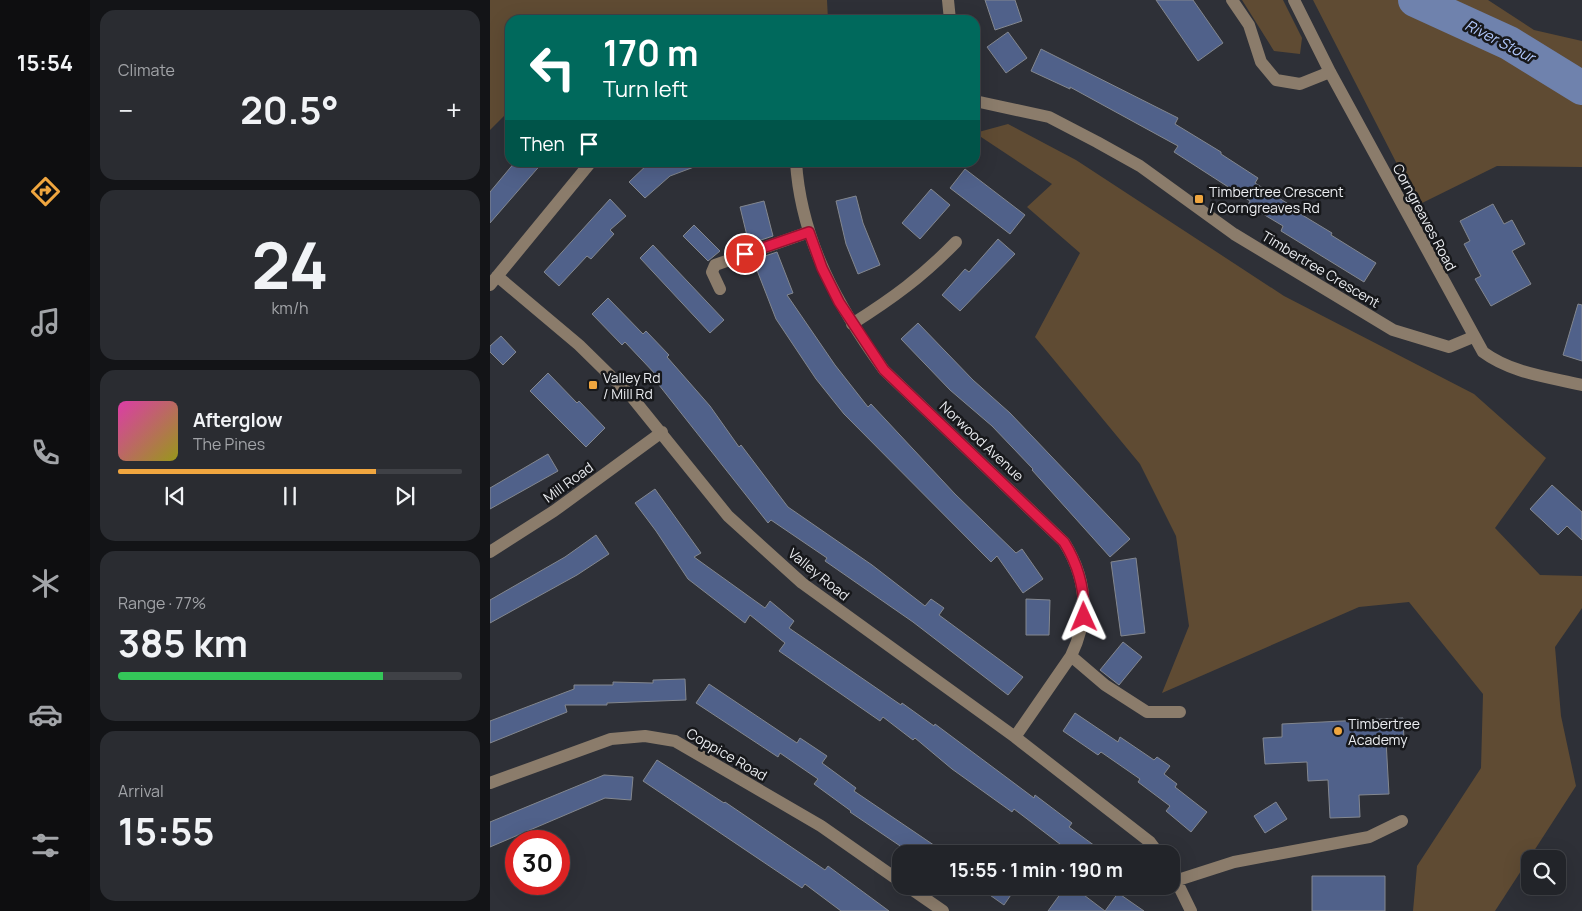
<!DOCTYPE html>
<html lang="en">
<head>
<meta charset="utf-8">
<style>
  :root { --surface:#222429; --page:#2a2c31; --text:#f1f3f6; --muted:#a2a4a8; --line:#3f4146; --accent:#f0a63f }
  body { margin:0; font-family:Manrope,sans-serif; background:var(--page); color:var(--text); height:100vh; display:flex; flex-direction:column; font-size:19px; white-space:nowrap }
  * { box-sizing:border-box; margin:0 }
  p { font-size:16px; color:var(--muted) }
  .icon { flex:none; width:28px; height:28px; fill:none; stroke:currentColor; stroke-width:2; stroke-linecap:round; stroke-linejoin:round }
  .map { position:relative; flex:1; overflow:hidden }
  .drawer { display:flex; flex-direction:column; gap:10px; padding:10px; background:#131417; width:400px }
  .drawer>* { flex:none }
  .top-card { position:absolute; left:15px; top:15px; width:475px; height:152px; border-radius:15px; box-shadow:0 5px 20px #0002,0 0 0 1px var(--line); background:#00695c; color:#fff; overflow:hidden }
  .fabs { position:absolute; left:1031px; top:850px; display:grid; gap:10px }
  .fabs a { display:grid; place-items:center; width:45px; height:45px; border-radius:10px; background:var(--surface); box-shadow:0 5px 20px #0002,0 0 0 1px var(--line); font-size:25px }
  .speed { position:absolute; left:15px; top:830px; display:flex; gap:10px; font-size:25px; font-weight:700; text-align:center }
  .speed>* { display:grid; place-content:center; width:65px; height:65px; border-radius:50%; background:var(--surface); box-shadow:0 5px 20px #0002,0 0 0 1px var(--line); line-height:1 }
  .speed .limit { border:8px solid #d22; background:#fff; color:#111 }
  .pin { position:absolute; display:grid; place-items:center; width:42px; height:42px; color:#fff; margin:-21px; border:2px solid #fff; border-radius:50%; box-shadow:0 1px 5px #0007 }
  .me { position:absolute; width:55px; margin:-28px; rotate:359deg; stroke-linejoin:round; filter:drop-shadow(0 0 4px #0008) }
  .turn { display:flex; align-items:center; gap:18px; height:105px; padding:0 15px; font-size:22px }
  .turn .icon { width:65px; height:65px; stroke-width:2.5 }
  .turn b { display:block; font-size:35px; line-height:42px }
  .then { display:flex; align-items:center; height:48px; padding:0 15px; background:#0003; gap:10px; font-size:19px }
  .big { font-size:38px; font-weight:700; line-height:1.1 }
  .drawer .widget { flex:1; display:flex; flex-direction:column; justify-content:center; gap:8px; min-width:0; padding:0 18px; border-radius:15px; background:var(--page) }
  .drawer .dial { align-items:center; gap:0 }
  .dial b { font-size:65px; line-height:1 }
  .song { display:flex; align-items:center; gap:15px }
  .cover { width:60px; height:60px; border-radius:8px; background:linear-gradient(135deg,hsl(320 70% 55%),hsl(60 70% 35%)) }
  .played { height:5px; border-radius:2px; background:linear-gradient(90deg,var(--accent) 75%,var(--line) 75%) }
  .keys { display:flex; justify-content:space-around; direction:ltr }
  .heat { display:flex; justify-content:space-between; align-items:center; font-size:28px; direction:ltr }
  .charge { height:8px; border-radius:4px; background:linear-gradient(90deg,#34c759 77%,var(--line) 0) }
  .trip { position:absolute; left:402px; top:845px; width:288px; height:50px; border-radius:15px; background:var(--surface); box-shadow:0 5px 20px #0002,0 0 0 1px var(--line); font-weight:700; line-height:50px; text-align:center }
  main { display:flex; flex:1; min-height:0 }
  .tab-bar { display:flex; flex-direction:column; width:90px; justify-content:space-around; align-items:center; background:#0e0e10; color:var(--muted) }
  .tab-bar .icon { width:35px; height:35px }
  .tab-bar .current { color:var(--accent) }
  .tab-bar b { font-size:22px; color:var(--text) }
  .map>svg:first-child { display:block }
  .green { fill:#5f4b33 }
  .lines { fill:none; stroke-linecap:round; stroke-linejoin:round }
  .river { stroke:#6f82ad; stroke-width:34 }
  .building { fill:#50618a; stroke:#83878f }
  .minor { stroke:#8b7c6b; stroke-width:12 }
  .route-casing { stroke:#92132f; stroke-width:12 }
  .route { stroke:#e11d48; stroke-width:9 }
  .poi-dot { fill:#f0a63f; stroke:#17181b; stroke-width:2 }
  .labels { text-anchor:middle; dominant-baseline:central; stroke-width:5; stroke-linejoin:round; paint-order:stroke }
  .poi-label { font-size:14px; fill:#eaecf0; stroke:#17181b; text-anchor:start }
  .street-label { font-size:14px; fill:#eaecf0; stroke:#17181b }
  .water-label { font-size:15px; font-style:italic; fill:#b1c8fd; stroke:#17181b }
</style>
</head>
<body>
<main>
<nav class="tab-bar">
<b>15:54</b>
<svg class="icon current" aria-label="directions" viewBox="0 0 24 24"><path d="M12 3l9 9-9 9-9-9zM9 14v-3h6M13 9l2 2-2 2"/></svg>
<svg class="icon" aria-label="music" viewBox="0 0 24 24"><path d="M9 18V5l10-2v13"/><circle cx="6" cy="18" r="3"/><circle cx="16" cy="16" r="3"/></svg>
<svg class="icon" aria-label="phone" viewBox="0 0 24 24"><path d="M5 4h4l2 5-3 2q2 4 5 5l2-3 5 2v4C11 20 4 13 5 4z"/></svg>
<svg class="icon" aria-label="climate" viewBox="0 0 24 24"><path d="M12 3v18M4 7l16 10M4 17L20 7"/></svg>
<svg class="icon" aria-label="car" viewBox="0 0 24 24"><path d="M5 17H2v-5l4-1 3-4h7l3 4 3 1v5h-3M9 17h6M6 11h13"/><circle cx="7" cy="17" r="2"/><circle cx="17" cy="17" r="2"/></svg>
<svg class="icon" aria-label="filters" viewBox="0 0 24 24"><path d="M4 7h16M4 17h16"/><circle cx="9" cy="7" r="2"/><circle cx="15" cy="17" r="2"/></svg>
</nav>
<section class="drawer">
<div class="widget"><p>Climate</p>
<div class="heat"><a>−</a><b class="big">20.5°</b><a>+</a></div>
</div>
<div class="widget dial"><b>24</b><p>km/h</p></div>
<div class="widget">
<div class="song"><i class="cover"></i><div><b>Afterglow</b><p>The Pines</p></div></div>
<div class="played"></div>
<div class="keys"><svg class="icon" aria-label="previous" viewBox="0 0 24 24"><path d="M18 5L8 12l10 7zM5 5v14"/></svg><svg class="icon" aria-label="pause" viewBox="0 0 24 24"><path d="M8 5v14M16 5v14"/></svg><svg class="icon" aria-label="next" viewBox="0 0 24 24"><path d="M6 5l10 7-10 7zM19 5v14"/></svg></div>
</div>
<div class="widget"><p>Range · 77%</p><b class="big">385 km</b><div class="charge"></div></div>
<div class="widget"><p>Arrival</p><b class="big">15:55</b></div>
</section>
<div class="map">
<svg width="1092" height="911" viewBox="0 0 1092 911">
  <rect width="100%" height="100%" fill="#2e3037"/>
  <path class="green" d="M0,0H337L338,20H20V110L0,130Z
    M752,0H793L812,38L810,54L784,51Z
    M823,0H998L1044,30L1092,41V167L1007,166L928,205Z
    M518,124L586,160L794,296L984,394L1056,458L1005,528L1050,575L1092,576V608L1065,647L1071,716L1086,786L1005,911H923L927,866L991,768L993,694L919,602L869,607L672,693L699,626L686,536L650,464L545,337L590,253L537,207L562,184L485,133Z"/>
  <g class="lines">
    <path class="river" d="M925,0L1019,43L1092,88"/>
  </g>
  <path class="building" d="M495,0H525L532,21L505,30Z
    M666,0H703L733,43L708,61Z
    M518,32L537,58L516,73L497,47Z
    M551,49L688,118L685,124L731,152V154L768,178L765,183L800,205L799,207L842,233L841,235L886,263L874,282L791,231L793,226L758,205L760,201L684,152L688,146L580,87V89L541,71Z
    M25,162H53L0,223V192Z
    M160,162H212V164L180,176L155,198L139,182Z
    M475,169L535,215L520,234L460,188Z
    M441,189L460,205L430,239L412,223Z
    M366,196L373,223L390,265L368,274L356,244L346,201Z
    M120,199L136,216L120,230L124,234L101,259L97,256L69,286L54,272Z
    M274,201L283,236L259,244L250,207Z
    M1003,204L1014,224L1022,220L1035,244L1022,251L1041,284L1001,306L985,279L991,276L974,244L980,241L970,221Z
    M204,225L230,251L218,261L193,236Z
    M508,239L525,254L470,311L452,295L475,269L479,272Z
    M163,245L234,320L220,333L150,258Z
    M287,252L303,293L297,295L345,365L378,407L381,404L465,494L526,553L532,549L553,579L533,593L507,556L501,562L354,414L326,379L286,319L263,260Z
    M118,298L153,334L156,331L179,355L177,357L220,406L249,447L251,445L298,507L382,565L435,606L441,599L454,608L449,615L533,677L518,695L423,622L335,561L337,558L281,520L278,523L165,380L168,377L135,342L132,345L102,314Z
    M1088,304L1092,305V361L1073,355Z
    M428,323L483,380L520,413L640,539L620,557L542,470L543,469L502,426L460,390L411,339Z
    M11,336L26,352L13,365L0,352V346Z
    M58,373L87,403L89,401L115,428L96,447L40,391Z
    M58,454L68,471L0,509V488Z
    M1062,485L1092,512V540L1077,526L1068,535L1040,509Z
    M165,489L211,553L204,557L275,608L280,601L304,621L299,628L411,705L412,703L444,726L445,724L544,798L545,795L582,823L579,827L616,854H583L524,809L522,812L462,769L425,738L423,740L393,717L390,721L289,651L295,643L260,615L255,623L198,579L166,531L145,503Z
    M106,535L119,554L87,575L0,623V600L75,557Z
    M646,558L655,633L631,636L621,562Z
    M536,599L560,600L559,635H536Z
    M633,642L652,657L629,685L610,670Z
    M195,679L196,700L117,703V705H75L77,712L0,743V721L84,689V685H123V682L163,683V680Z
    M219,684L307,743L310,738L337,756L332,763L366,788L364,791L457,854H422L360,812L361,811L324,784L328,779L290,753L288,757L206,703Z
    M585,713L628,742L630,737L664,760L667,757L680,766L674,774L687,784L685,787L717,812L701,832L676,811L680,806L648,782L650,779L611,752L608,755L573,731Z
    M913,718L914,740H896L899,794L869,795L870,817L840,818L838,780L818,781L817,762L775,764L773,738L792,737V724Z
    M167,760L234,803L235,802L335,870L338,866L399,911H351L315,884L312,888L153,781Z
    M114,775L143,777L141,800L115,798L0,847V822Z
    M786,802L797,819L775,833L764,816Z
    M822,876H895V911H822Z
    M487,886H527L514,905Z
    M576,886H582L615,911H558Z
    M628,893L654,911H615Z"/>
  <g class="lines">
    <path class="minor" d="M458,0L460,20
      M742,0L759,25L771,62L786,80L810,84L840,72
      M804,0L840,72L993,352C1021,373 1059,377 1092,385
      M485,101L559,117L607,142L650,166L744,234L903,330L959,347L983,337
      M306,162C311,241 349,308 394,370L574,542C597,579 600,617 581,656L525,737
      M7,276L89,345L141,396L238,516L312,583L525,737L660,842L669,854
      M0,285L101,162
      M230,289L222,272L225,265L319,232
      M362,324C403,298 432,277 466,242
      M0,552L64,511L172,432
      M581,656L615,685L657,712H690
      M0,783L121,739L155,736L185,741L331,826L411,882
      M681,870L701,911
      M688,880L744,862L879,837L912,821
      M417,886L453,911"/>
  </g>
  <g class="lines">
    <g class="route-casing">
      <path id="route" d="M255,254L319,232L332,268L349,302L394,370L574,542C589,566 595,589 594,617"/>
    </g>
    <use href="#route" class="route"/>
  </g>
  <g class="poi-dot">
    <rect x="704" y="194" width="10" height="10" rx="2.5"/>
    <rect x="98" y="380" width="10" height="10" rx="2.5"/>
    <circle cx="848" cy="731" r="5"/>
  </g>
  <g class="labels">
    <g class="poi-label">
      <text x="719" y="191">Timbertree Crescent<tspan x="719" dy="16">/ Corngreaves Rd</tspan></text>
      <text x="113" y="377">Valley Rd<tspan x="113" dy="16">/ Mill Rd</tspan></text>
      <text x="858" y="723">Timbertree<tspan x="858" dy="16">Academy</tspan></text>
    </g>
    <g class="street-label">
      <text transform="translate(935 217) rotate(62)">Corngreaves Road</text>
      <text transform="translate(831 269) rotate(31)">Timbertree Crescent</text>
      <text transform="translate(492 441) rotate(43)">Norwood Avenue</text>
      <text transform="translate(78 482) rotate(-36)">Mill Road</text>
      <text transform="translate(329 574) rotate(39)">Valley Road</text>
      <text transform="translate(237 754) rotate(30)">Coppice Road</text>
    </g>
    <g class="water-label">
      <text transform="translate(1010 41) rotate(27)">River Stour</text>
    </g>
  </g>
</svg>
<div class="fabs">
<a><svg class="icon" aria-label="search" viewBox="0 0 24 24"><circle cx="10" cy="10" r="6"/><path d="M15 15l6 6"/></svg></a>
</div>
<div class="speed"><div class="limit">30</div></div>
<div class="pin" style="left:255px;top:254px;background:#d93025"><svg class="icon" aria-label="arrive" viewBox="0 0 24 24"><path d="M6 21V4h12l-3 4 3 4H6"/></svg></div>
<svg class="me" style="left:594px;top:617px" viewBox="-20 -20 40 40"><path d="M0-17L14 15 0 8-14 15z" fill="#e11d48" stroke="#fff" stroke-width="4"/></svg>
<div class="trip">15:55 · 1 min · 190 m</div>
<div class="top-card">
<div class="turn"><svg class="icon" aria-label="left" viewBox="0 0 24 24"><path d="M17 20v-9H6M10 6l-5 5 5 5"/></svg><div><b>170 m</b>Turn left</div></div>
<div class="then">Then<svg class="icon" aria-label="arrive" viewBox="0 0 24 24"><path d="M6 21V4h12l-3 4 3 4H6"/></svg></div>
</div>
</div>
</main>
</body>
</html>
